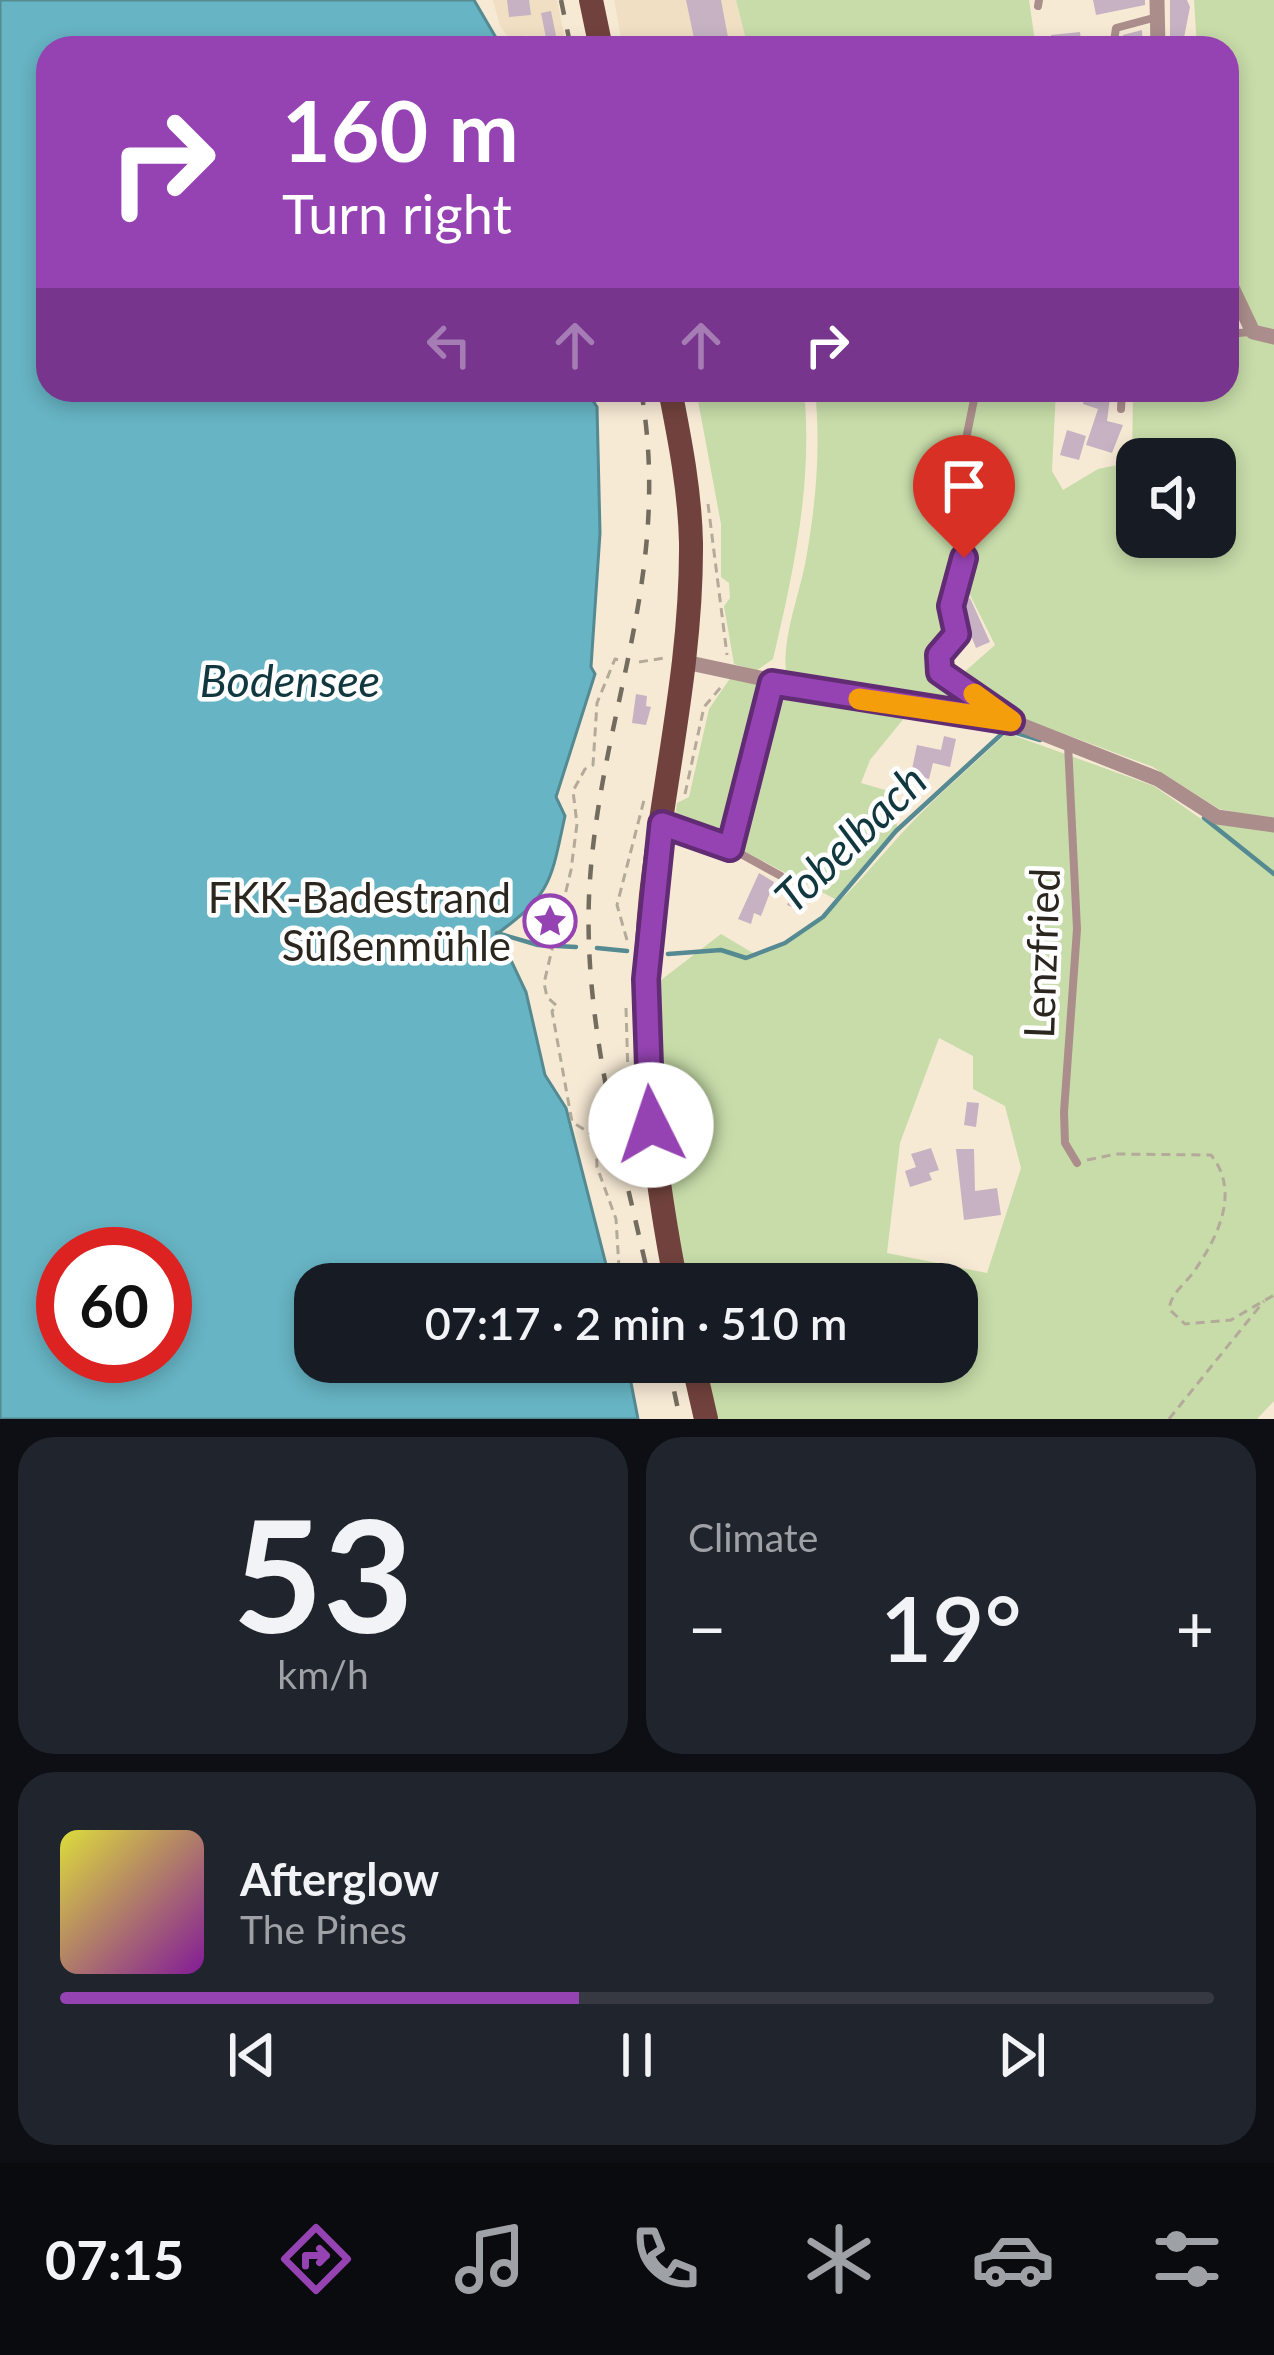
<!DOCTYPE html>
<html lang="en">
<head>
<meta charset="utf-8">
<style>
  :root { --surface:#171b24; --page:#20242c; --text:#f1f3f6; --muted:#9ea1a6; --line:#363941; --accent:#9543b2 }
  body { margin:0; font-family:Lato,sans-serif; background:var(--page); color:var(--text); height:100vh; display:flex; flex-direction:column; font-size:45px; white-space:nowrap }
  * { box-sizing:border-box; margin:0 }
  p { font-size:39px; color:var(--muted) }
  .icon { flex:none; width:66px; height:66px; fill:none; stroke:currentColor; stroke-width:2; stroke-linecap:round; stroke-linejoin:round }
  .map { position:relative; height:1419px; overflow:hidden }
  .sheet { display:flex; flex-direction:column; gap:18px; padding:18px; background:#0d0f14; flex:1 }
  .sheet>* { flex:none }
  .banner { position:absolute; left:36px; top:36px; width:1203px; height:366px; border-radius:36px; box-shadow:0 6px 18px #0003; background:#9543b2; color:#fff; overflow:hidden }
  .tools { position:absolute; left:1116px; top:438px; display:grid; gap:24px }
  .tools a { display:grid; place-items:center; width:120px; height:120px; border-radius:24px; background:var(--surface); box-shadow:0 6px 18px #0003; font-size:60px }
  .speed { position:absolute; left:36px; top:1227px; display:flex; gap:24px; font-size:60px; font-weight:700; text-align:center }
  .speed>* { display:grid; place-content:center; width:156px; height:156px; border-radius:50%; background:var(--surface); box-shadow:0 6px 18px #0003; line-height:1 }
  .speed .limit { border:18px solid #d22; background:#fff; color:#111 }
  .pin { position:absolute; display:grid; place-items:center; width:102px; height:102px; color:#fff; margin:-123px -51px; border-radius:50% 50% 50% 0; rotate:-45deg; box-shadow:0 0 12px #0007 }
  .pin .icon { rotate:45deg }
  .me { position:absolute; width:132px; margin:-66px; rotate:356deg; stroke-linejoin:round; filter:drop-shadow(0 0 9px #0008) }
  .turn { display:flex; align-items:center; gap:42px; height:252px; padding:0 48px; font-size:54px }
  .turn .icon { width:156px; height:156px; stroke-width:2.5 }
  .turn b { display:block; font-size:84px; line-height:102px }
  .lanes { display:flex; align-items:center; height:114px; padding:0 48px; background:#0003; justify-content:center; gap:60px; direction:ltr }
  .lanes .off { opacity:.35 }
  .big { font-size:90px; font-weight:600; line-height:1.1 }
  .sheet .card { flex:1; display:flex; flex-direction:column; justify-content:center; gap:18px; min-width:0; padding:0 42px; border-radius:36px; background:var(--page) }
  .sheet .dial { align-items:center; gap:0 }
  .dial b { font-size:156px; line-height:1 }
  .song { display:flex; align-items:center; gap:36px }
  .cover { width:144px; height:144px; border-radius:18px; background:linear-gradient(135deg,hsl(60 70% 55%),hsl(290 70% 35%)) }
  .played { height:12px; border-radius:6px; background:linear-gradient(90deg,var(--accent) 45%,var(--line) 45%) }
  .keys { display:flex; justify-content:space-around; direction:ltr }
  .heat { display:flex; justify-content:space-between; align-items:center; font-size:66px; direction:ltr }
  .sheet .tiles { flex:1; display:grid; gap:18px; grid-template-columns:1fr 1fr }
  .card:last-child { grid-column:span 2 }
  .trip { position:absolute; left:294px; top:1263px; width:684px; height:120px; border-radius:36px; background:var(--surface); box-shadow:0 6px 18px #0003; font-weight:600; line-height:120px; text-align:center }
  .menu { display:flex; height:192px; justify-content:space-around; align-items:center; background:#090b0e; color:var(--muted) }
  .menu .icon { width:84px; height:84px }
  .menu .active { color:var(--accent) }
  .menu b { font-size:54px; color:var(--text) }
  .map>svg:first-child { display:block }
  .built { fill:#f0dfc3 }
  .green { fill:#c7dca9; fill-rule:evenodd }
  .water { fill:#67b4c4; stroke:#558a92; stroke-width:3; fill-rule:evenodd }
  .lines { fill:none; stroke-linecap:round; stroke-linejoin:round }
  .stream { stroke:#558a92; stroke-width:4.5 }
  .building { fill:#c6b2c3 }
  .path { stroke:#b4aa99; stroke-width:3; stroke-dasharray:9 6; stroke-linecap:butt }
  .lane { stroke:#ab8e8b; stroke-width:8 }
  .street { stroke:#ab8e8b; stroke-width:15 }
  .primary { stroke:#71423d; stroke-width:24 }
  .rail { stroke:#736c5f; stroke-width:4.5; stroke-dasharray:15 15; stroke-linecap:butt }
  .route-casing { stroke:#612c74; stroke-width:30 }
  .route { stroke:#9543b2; stroke-width:21 }
  .slow { stroke:#f59e0b; stroke-width:21 }
  .labels { text-anchor:middle; dominant-baseline:central; stroke-width:9; stroke-linejoin:round; paint-order:stroke }
  .poi-label { font-size:42px; fill:#2b271f; stroke:#fff; text-anchor:end }
  .street-label { font-size:42px; fill:#2b271f; stroke:#fff }
  .water-label { font-size:45px; font-style:italic; fill:#12383f; stroke:#fff }
</style>
</head>
<body>
<div class="map">
<svg width="1274" height="1419" viewBox="0 0 1274 1419">
  <rect width="100%" height="100%" fill="#f7ead5"/>
  <path class="built" d="M493,0H557L567,48H531L527,35L510,39L500,26Z
    M614,0H736L748,48H623Z"/>
  <path class="green" d="M736,0H1029L1036,48H748Z
    M1194,0H1274V332L1257,327L1227,267V48H1197Z
    M1250,336L1274,342V820L1219,809L1153,767L1038,724L787,680C780,641 799,598 806,559C816,503 821,447 815,390H1056L1052,471L1063,490L1098,469L1132,462L1133,390H1227V338ZM1137,459H1215V537H1137ZM968,591L995,645L954,681L943,670V657L961,636L954,608L959,596Z
    M696,390H804C813,482 794,570 773,659L756,671L734,664L724,606L730,598L729,583L721,577V524Z
    M731,677L910,711L870,760L861,783L896,793L897,827L835,899L738,848L674,822L677,803L689,797L709,709Z
    M1007,733L1154,786L1227,837L1201,815L1274,828V1401L1257,1419H717L706,1362H957V1284H687C666,1183 660,1083 661,980L721,934L758,956C828,930 867,868 918,816C947,787 977,761 1007,733ZM939,1038L973,1056V1089L1005,1106L1021,1168L987,1273L887,1253L900,1143Z"/>
  <path class="water" d="M0,0H474L502,48H48V390H586L597,407L600,533L591,667L595,674L556,797L565,816C551,880 552,894 498,933L526,992L545,1075L566,1108L611,1284H315V1362H627L638,1419H0ZM63,1254H165V1356H63Z"/>
  <g class="lines">
    <path class="stream" d="M1204,818L1274,874
      M497,933L538,945L576,947
      M597,948L627,951
      M668,954L721,950L746,958L785,943L823,917L896,831L1006,730L1040,740"/>
  </g>
  <path class="building" d="M507,0H529L531,15L509,17Z
    M686,0H721L730,48H696Z
    M1093,0H1145V5L1096,15Z
    M1170,0H1187L1190,7L1182,48H1170Z
    M551,11L557,41L547,43L541,13Z
    M1142,30L1143,48H1122L1123,35Z
    M1080,32L1082,48H1053L1051,35Z
    M1087,390H1111L1107,421L1123,425L1112,453L1086,445L1098,409L1083,404Z
    M1067,430L1086,436L1079,460L1060,455Z
    M970,598L990,642L976,648L959,606Z
    M636,694L647,696L646,706L651,707L646,725L632,723Z
    M944,736L956,739L950,767L933,763L929,779L911,774L917,745L941,750Z
    M759,873L774,882L761,916L754,913L751,924L738,919Z
    M796,884L808,889L799,910L787,905Z
    M967,1102L979,1103L976,1127L964,1125Z
    M931,1148L939,1170L929,1173L932,1180L910,1187L905,1171L916,1167L911,1154Z
    M956,1149H974L975,1191L997,1188L1001,1215L964,1220Z"/>
  <g class="lines">
    <path class="path" d="M708,504L727,655
      M639,662L665,658
      M685,794L704,707L721,687
      M627,940L617,905L644,800
      M626,1008L628,1075
      M1087,1160L1116,1154L1211,1155C1240,1191 1219,1235 1195,1270C1185,1285 1172,1291 1169,1309L1185,1324L1231,1320L1274,1295
      M620,1284L616,1219L597,1167L596,1137L572,1122L552,1011L557,1006L547,997L544,983L571,870L577,824L573,791L585,769L593,765L597,703L615,659L624,661
      M1169,1419L1264,1301"/>
    <path class="lane" d="M1038,6L1039,0
      M1113,48L1116,28L1157,17
      M1227,334L1251,332
      M976,390L964,449V558L951,606L957,634L939,655L940,672L1005,716
      M1121,409L1122,390
      M772,683L730,848L781,876
      M1068,744L1077,929L1064,1112L1065,1143L1077,1163
      M663,825L730,848"/>
    <path class="street" d="M1157,0L1158,48
      M1227,277L1253,332L1274,337
      M685,662L858,699L1011,721L1158,779L1217,817L1274,825"/>
    <path class="primary" d="M591,0L601,48
      M670,390C680,440 690,492 691,543C692,662 664,778 651,895C637,1027 651,1155 676,1284
      M693,1362L706,1419"/>
    <path class="rail" d="M561,0L571,48
      M641,390C674,580 597,717 589,897C584,1028 622,1157 650,1284
      M668,1362L680,1419"/>
  </g>
  <g class="lines">
    <g class="route-casing">
      <path id="route" d="M651,1125L646,979L662,824L730,848L772,683L1011,721L940,672L939,655L957,634L951,606L964,558"/>
    </g>
    <use href="#route" class="route"/>
    <path class="slow" d="M859,699L1011,721L974,694"/>
  </g>
  <defs>
    <g id="sight-ring" transform="scale(2.7)"><circle r="9.5" fill="#fff" stroke="#9543b2" stroke-width="1.5"/><path d="M0-6L1.8-2.2L6-1.7L2.9 1.2L3.7 5.4L0 3.3L-3.7 5.4L-2.9 1.2L-6-1.7L-1.8-2.2Z" fill="#9543b2"/></g>
  </defs>
  <g fill-rule="evenodd">
    <use href="#sight-ring" x="550" y="921"/>
  </g>
  <g class="labels">
    <g class="poi-label">
      <text x="511" y="897">FKK-Badestrand<tspan x="511" dy="48">Süßenmühle</tspan></text>
    </g>
    <g class="street-label">
      <text transform="translate(1041 953) rotate(-88)">Lenzfried</text>
    </g>
    <g class="water-label">
      <text x="290" y="680">Bodensee</text>
      <text transform="translate(850 838) rotate(-44)">Tobelbach</text>
    </g>
  </g>
</svg>
<div class="tools">
<a><svg class="icon" aria-label="sound" viewBox="0 0 24 24"><path d="M4 9h4l5-4v14l-5-4H4zM17 9q2 3 0 6"/></svg></a>
</div>
<div class="speed"><div class="limit">60</div></div>
<div class="pin" style="left:964px;top:558px;background:#d93025"><svg class="icon" aria-label="arrive" viewBox="0 0 24 24"><path d="M6 21V4h12l-3 4 3 4H6"/></svg></div>
<svg class="me" style="left:651px;top:1125px" viewBox="-20 -20 40 40"><circle r="19" fill="#fff"/><path d="M0-13L10 11 0 6-10 11z" fill="#9543b2"/></svg>
<div class="trip">07:17 · 2 min · 510 m</div>
<div class="banner">
<div class="turn"><svg class="icon" aria-label="right" viewBox="0 0 24 24"><path d="M7 20v-9h11M14 6l5 5-5 5"/></svg><div><b>160 m</b>Turn right</div></div>
<div class="lanes"><svg class="icon off" aria-label="left" viewBox="0 0 24 24"><path d="M17 20v-9H6M10 6l-5 5 5 5"/></svg><svg class="icon off" aria-label="ahead" viewBox="0 0 24 24"><path d="M12 20V5M6 11l6-6 6 6"/></svg><svg class="icon off" aria-label="ahead" viewBox="0 0 24 24"><path d="M12 20V5M6 11l6-6 6 6"/></svg><svg class="icon" aria-label="right" viewBox="0 0 24 24"><path d="M7 20v-9h11M14 6l5 5-5 5"/></svg></div>
</div>
</div>
<section class="sheet">
<div class="tiles">
<div class="card dial"><b>53</b><p>km/h</p></div>
<div class="card"><p>Climate</p>
<div class="heat"><a>−</a><b class="big">19°</b><a>+</a></div>
</div>
<div class="card">
<div class="song"><i class="cover"></i><div><b>Afterglow</b><p>The Pines</p></div></div>
<div class="played"></div>
<div class="keys"><svg class="icon" aria-label="previous" viewBox="0 0 24 24"><path d="M18 5L8 12l10 7zM5 5v14"/></svg><svg class="icon" aria-label="pause" viewBox="0 0 24 24"><path d="M8 5v14M16 5v14"/></svg><svg class="icon" aria-label="next" viewBox="0 0 24 24"><path d="M6 5l10 7-10 7zM19 5v14"/></svg></div>
</div>
</div>
</section>
<nav class="menu">
<b>07:15</b>
<svg class="icon active" aria-label="directions" viewBox="0 0 24 24"><path d="M12 3l9 9-9 9-9-9zM9 14v-3h6M13 9l2 2-2 2"/></svg>
<svg class="icon" aria-label="music" viewBox="0 0 24 24"><path d="M9 18V5l10-2v13"/><circle cx="6" cy="18" r="3"/><circle cx="16" cy="16" r="3"/></svg>
<svg class="icon" aria-label="phone" viewBox="0 0 24 24"><path d="M5 4h4l2 5-3 2q2 4 5 5l2-3 5 2v4C11 20 4 13 5 4z"/></svg>
<svg class="icon" aria-label="climate" viewBox="0 0 24 24"><path d="M12 3v18M4 7l16 10M4 17L20 7"/></svg>
<svg class="icon" aria-label="car" viewBox="0 0 24 24"><path d="M5 17H2v-5l4-1 3-4h7l3 4 3 1v5h-3M9 17h6M6 11h13"/><circle cx="7" cy="17" r="2"/><circle cx="17" cy="17" r="2"/></svg>
<svg class="icon" aria-label="filters" viewBox="0 0 24 24"><path d="M4 7h16M4 17h16"/><circle cx="9" cy="7" r="2"/><circle cx="15" cy="17" r="2"/></svg>
</nav>
</body>
</html>
